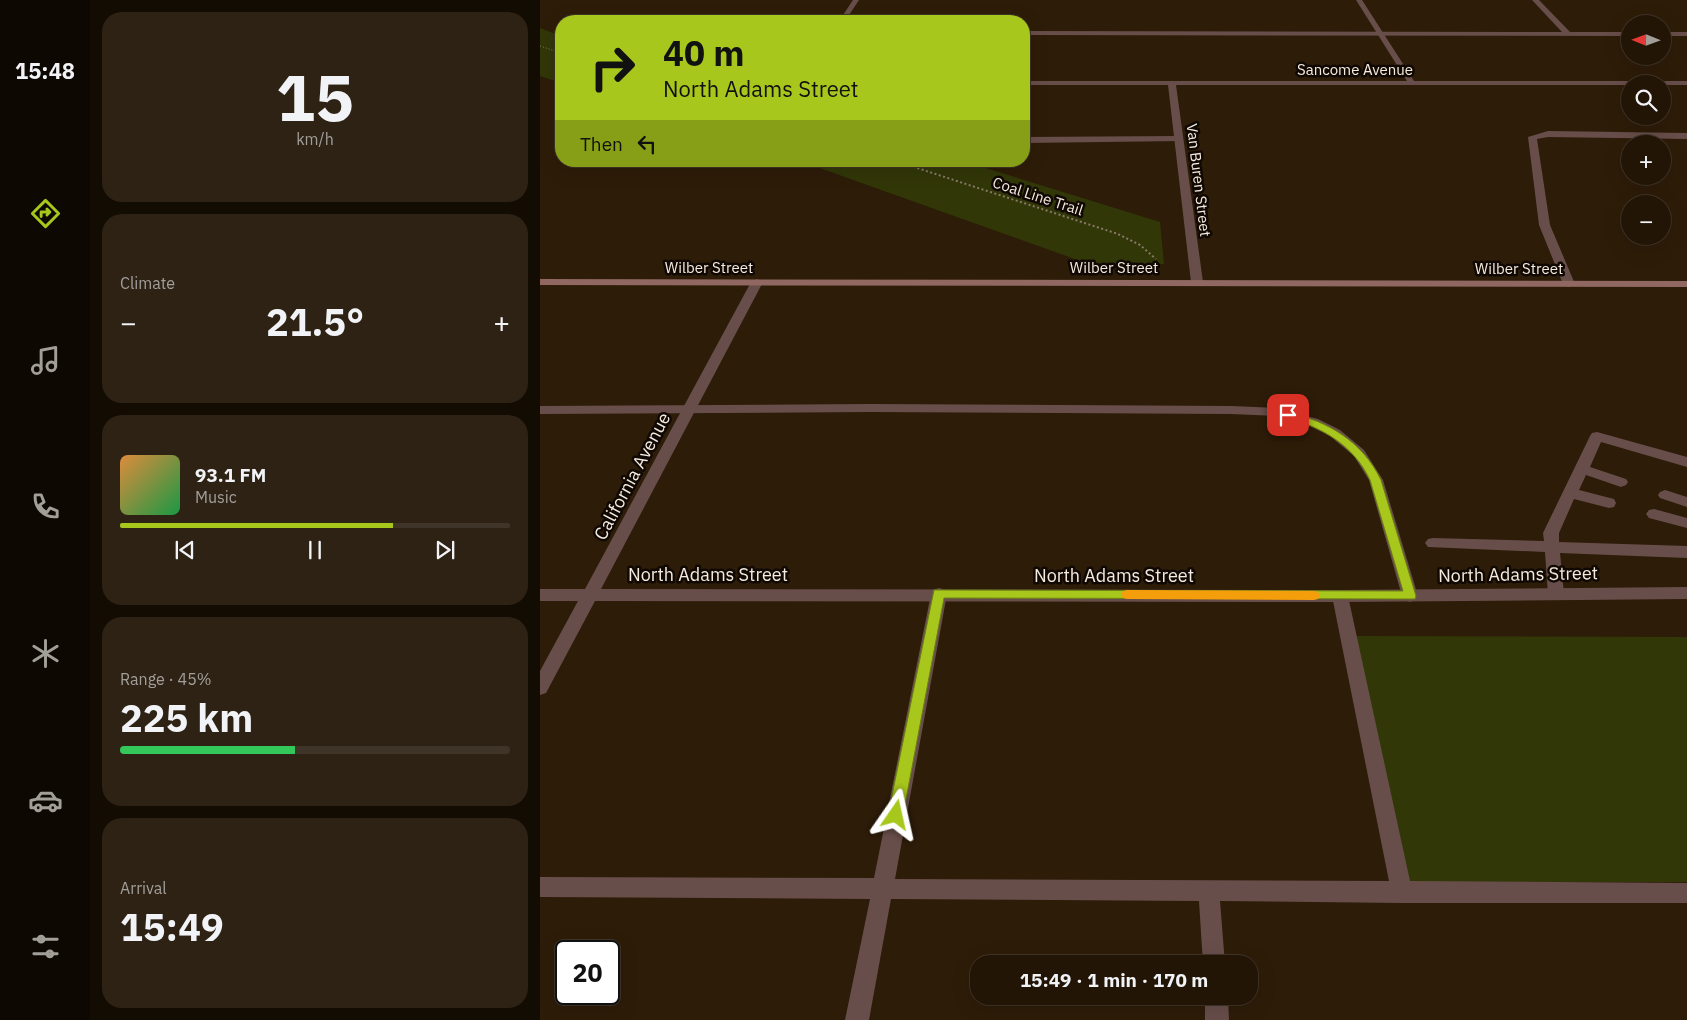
<!DOCTYPE html>
<html lang="en">
<head>
<meta charset="utf-8">
<style>
  :root { --surface:#221506; --page:#2e2214; --text:#f1f3f6; --muted:#a29f9b; --line:#3f3428; --accent:#a8c71c }
  body { margin:0; font-family:"IBM Plex Sans",sans-serif; background:var(--page); color:var(--text); height:100vh; display:flex; flex-direction:column; font-size:19px; white-space:nowrap }
  * { box-sizing:border-box; margin:0 }
  p { font-size:16px; color:var(--muted) }
  .icon { flex:none; width:28px; height:28px; fill:none; stroke:currentColor; stroke-width:2; stroke-linecap:round; stroke-linejoin:round }
  .map { position:relative; flex:1; overflow:hidden }
  .side { display:flex; flex-direction:column; gap:12px; padding:12px; background:#130c03; width:450px }
  .side>* { flex:none }
  .top-card { position:absolute; left:15px; top:15px; width:475px; height:152px; border-radius:20px; box-shadow:0 5px 20px #0002,0 0 0 1px var(--line); background:#a8c71c; color:#111; overflow:hidden }
  .needle { width:32px; rotate:271deg }
  .tools { position:absolute; left:1081px; top:15px; display:grid; gap:10px }
  .tools a { display:grid; place-items:center; width:50px; height:50px; border-radius:50%; background:var(--surface); box-shadow:0 5px 20px #0002,0 0 0 1px var(--line); font-size:25px }
  .speed { position:absolute; left:15px; top:940px; display:flex; gap:10px; font-size:25px; font-weight:700; text-align:center }
  .speed>* { display:grid; place-content:center; width:65px; height:65px; border-radius:50%; background:var(--surface); box-shadow:0 5px 20px #0002,0 0 0 1px var(--line); line-height:1 }
  .speed .limit { border:2px solid #111; border-radius:8px; background:#fff; color:#111 }
  .pin { position:absolute; display:grid; place-items:center; width:42px; height:42px; color:#fff; margin:-21px; border-radius:10px; box-shadow:0 2px 8px #0006 }
  .me { position:absolute; width:55px; margin:-28px; rotate:11deg; stroke-linejoin:round; filter:drop-shadow(0 0 4px #0008) }
  .turn { display:flex; align-items:center; gap:18px; height:105px; padding:0 25px; font-size:22px }
  .turn .icon { width:65px; height:65px; stroke-width:2.5 }
  .turn b { display:block; font-size:35px; line-height:42px }
  .then { display:flex; align-items:center; height:48px; padding:0 25px; background:#0003; gap:10px; font-size:19px }
  .big { font-size:38px; font-weight:800; line-height:1.1 }
  .side .widget { flex:1; display:flex; flex-direction:column; justify-content:center; gap:8px; min-width:0; padding:0 18px; border-radius:20px; background:var(--page) }
  .side .dial { align-items:center; gap:0 }
  .dial b { font-size:65px; line-height:1 }
  .song { display:flex; align-items:center; gap:15px }
  .cover { width:60px; height:60px; border-radius:8px; background:linear-gradient(135deg,hsl(30 70% 55%),hsl(140 70% 35%)) }
  .played { height:5px; border-radius:2px; background:linear-gradient(90deg,var(--accent) 70%,var(--line) 70%) }
  .keys { display:flex; justify-content:space-around; direction:ltr }
  .heat { display:flex; justify-content:space-between; align-items:center; font-size:28px; direction:ltr }
  .charge { height:8px; border-radius:4px; background:linear-gradient(90deg,#34c759 45%,var(--line) 0) }
  .trip { position:absolute; left:430px; top:955px; width:288px; height:50px; border-radius:20px; background:var(--surface); box-shadow:0 5px 20px #0002,0 0 0 1px var(--line); font-weight:800; line-height:50px; text-align:center }
  main { display:flex; flex:1; min-height:0 }
  .dock { display:flex; flex-direction:column; width:90px; justify-content:space-around; align-items:center; background:#0e0802; color:var(--muted) }
  .dock .icon { width:35px; height:35px }
  .dock .active { color:var(--accent) }
  .dock b { font-size:22px; color:var(--text) }
  .map>svg:first-child { display:block }
  .green { fill:#323708 }
  .lines { fill:none; stroke-linecap:round; stroke-linejoin:round }
  .path-far1 { stroke:#877969; stroke-width:1; stroke-dasharray:1 2; stroke-linecap:butt }
  .path { stroke:#877969; stroke-width:2; stroke-dasharray:2 2.5; stroke-linecap:butt }
  .lane { fill:#684e4a; fill-rule:evenodd }
  .street { fill:#684e4a; fill-rule:evenodd }
  .secondary { fill:#906861; fill-rule:evenodd }
  .route { fill:#a8c71c; stroke:#6d8112 }
  .slow { fill:#f59e0b }
  .labels { text-anchor:middle; dominant-baseline:central; stroke-width:5; stroke-linejoin:round; paint-order:stroke }
  .far-street-label { font-size:15px; fill:#f6ebdf; stroke:#100803 }
  .street-label { font-size:18px; fill:#f6ebdf; stroke:#100803 }
</style>
</head>
<body>
<main>
<nav class="dock">
<b>15:48</b>
<svg class="icon active" aria-label="directions" viewBox="0 0 24 24"><path d="M12 3l9 9-9 9-9-9zM9 14v-3h6M13 9l2 2-2 2"/></svg>
<svg class="icon" aria-label="music" viewBox="0 0 24 24"><path d="M9 18V5l10-2v13"/><circle cx="6" cy="18" r="3"/><circle cx="16" cy="16" r="3"/></svg>
<svg class="icon" aria-label="phone" viewBox="0 0 24 24"><path d="M5 4h4l2 5-3 2q2 4 5 5l2-3 5 2v4C11 20 4 13 5 4z"/></svg>
<svg class="icon" aria-label="climate" viewBox="0 0 24 24"><path d="M12 3v18M4 7l16 10M4 17L20 7"/></svg>
<svg class="icon" aria-label="car" viewBox="0 0 24 24"><path d="M5 17H2v-5l4-1 3-4h7l3 4 3 1v5h-3M9 17h6M6 11h13"/><circle cx="7" cy="17" r="2"/><circle cx="17" cy="17" r="2"/></svg>
<svg class="icon" aria-label="filters" viewBox="0 0 24 24"><path d="M4 7h16M4 17h16"/><circle cx="9" cy="7" r="2"/><circle cx="15" cy="17" r="2"/></svg>
</nav>
<section class="side">
<div class="widget dial"><b>15</b><p>km/h</p></div>
<div class="widget"><p>Climate</p>
<div class="heat"><a>−</a><b class="big">21.5°</b><a>+</a></div>
</div>
<div class="widget">
<div class="song"><i class="cover"></i><div><b>93.1 FM</b><p>Music</p></div></div>
<div class="played"></div>
<div class="keys"><svg class="icon" aria-label="previous" viewBox="0 0 24 24"><path d="M18 5L8 12l10 7zM5 5v14"/></svg><svg class="icon" aria-label="pause" viewBox="0 0 24 24"><path d="M8 5v14M16 5v14"/></svg><svg class="icon" aria-label="next" viewBox="0 0 24 24"><path d="M6 5l10 7-10 7zM19 5v14"/></svg></div>
</div>
<div class="widget"><p>Range · 45%</p><b class="big">225 km</b><div class="charge"></div></div>
<div class="widget"><p>Arrival</p><b class="big">15:49</b></div>
</section>
<div class="map">
<svg width="1147" height="1020" viewBox="0 0 1147 1020">
  <rect width="100%" height="100%" fill="#2d1c08"/>
  <path class="green" d="M0,28L21,36V83L0,76Z
    M260,161H423L620,222L624,264L546,263Z
    M814,636L1147,637V882H869Z"/>
  <g class="lines">
    <path class="path-far1" d="M0,46L21,53"/>
    <path class="path" d="M356,161L578,234L600,245L616,259"/>
    <path class="lane" d="M992,0H999L1030,32H1090V36L484,35V31L1022,32Z
      M1122,32H1147V36H1122Z
      M1008,131L1147,133V139L1008,137L997,139L1010,225L1035,284L1029,287L1023,284L999,225L988,137Z
      M639,136L642,137V141L484,143V137Z
      M329,404L691,406L735,408L778,419L800,430L824,450L843,480L878,596L876,600L870,602L864,600L862,596L829,480L814,456L790,436L768,425L735,416L691,414L329,412L0,414V406Z
      M1057,432L1147,457V467L1061,442L1050,467L1086,479L1088,482L1086,485L1081,487L1046,475L1039,490L1074,499L1076,503L1074,507L1069,508L1034,499L1019,533V542L1147,546V558L1020,553L1024,594L1022,598L1016,600L1010,598L1008,594L1005,552L888,547L885,543L888,539L893,538L1004,541L1003,533L1050,436L1052,433Z
      M1125,490L1147,497V507L1120,498L1118,495L1120,492Z
      M1114,509L1147,518V528L1109,518L1106,514L1109,510Z
      M399,588L405,590L407,594L355,879L849,881L792,596L794,592L800,590L806,592L808,596L870,881L1147,883V903H862L680,901L685,964H663L659,901L351,899L329,1020H305L330,899L0,897V877L334,878L391,594L393,590Z
      M665,996H688L689,1020H665Z"/>
    <path class="street" d="M313,0H319L305,21H299Z
      M816,0H822L874,81H1147V85H1122V84H1090V85H636L663,282L657,285L651,282L628,85H484V81H867Z
      M217,279L223,282L61,589L800,590L1147,587V599L800,602L55,601L6,693L0,695V671L38,601H0V589H45L211,282Z"/>
    <path class="secondary" d="M0,279L1147,281V287L0,285Z"/>
  </g>
  <path class="route" d="M745,412H748C789,422 822,441 841,480L876,596L875,599L404,598L363,815L361,820L356,822L351,820L348,815L394,590L863,591L830,480C813,444 781,427 745,417Z"/>
  <path class="slow" d="M587,590L774,591L778,592L780,596L778,599L774,600L587,599L583,598L581,595L583,591Z"/>
  <g class="labels">
    <g class="far-street-label">
      <text x="815" y="69">Sancome Avenue</text>
      <text transform="translate(659 180) rotate(83)">Van Buren Street</text>
      <text transform="translate(498 196) rotate(18)">Coal Line Trail</text>
      <text x="169" y="267">Wilber Street</text>
      <text x="574" y="267">Wilber Street</text>
      <text x="979" y="268">Wilber Street</text>
    </g>
    <g class="street-label">
      <text transform="translate(92 476) rotate(-62)">California Avenue</text>
      <text x="168" y="574">North Adams Street</text>
      <text transform="translate(978 574) rotate(-1)">North Adams Street</text>
      <text x="574" y="575">North Adams Street</text>
    </g>
  </g>
</svg>
<div class="tools">
<a><svg class="needle" viewBox="-14 -14 28 28"><path d="M0-13l5 13h-10z" fill="#e53935"/><path d="M0 13l5-13h-10z" fill="#a29f9b"/></svg></a>
<a><svg class="icon" aria-label="search" viewBox="0 0 24 24"><circle cx="10" cy="10" r="6"/><path d="M15 15l6 6"/></svg></a>
<a>+</a>
<a>−</a>
</div>
<div class="speed"><div class="limit">20</div></div>
<div class="pin" style="left:748px;top:415px;background:#d93025"><svg class="icon" aria-label="arrive" viewBox="0 0 24 24"><path d="M6 21V4h12l-3 4 3 4H6"/></svg></div>
<svg class="me" style="left:356px;top:815px" viewBox="-20 -20 40 40"><path d="M0-17L14 15 0 8-14 15z" fill="#a8c71c" stroke="#fff" stroke-width="4"/></svg>
<div class="trip">15:49 · 1 min · 170 m</div>
<div class="top-card">
<div class="turn"><svg class="icon" aria-label="right" viewBox="0 0 24 24"><path d="M7 20v-9h11M14 6l5 5-5 5"/></svg><div><b>40 m</b>North Adams Street</div></div>
<div class="then">Then<svg class="icon" aria-label="left" viewBox="0 0 24 24"><path d="M17 20v-9H6M10 6l-5 5 5 5"/></svg></div>
</div>
</div>
</main>
</body>
</html>
